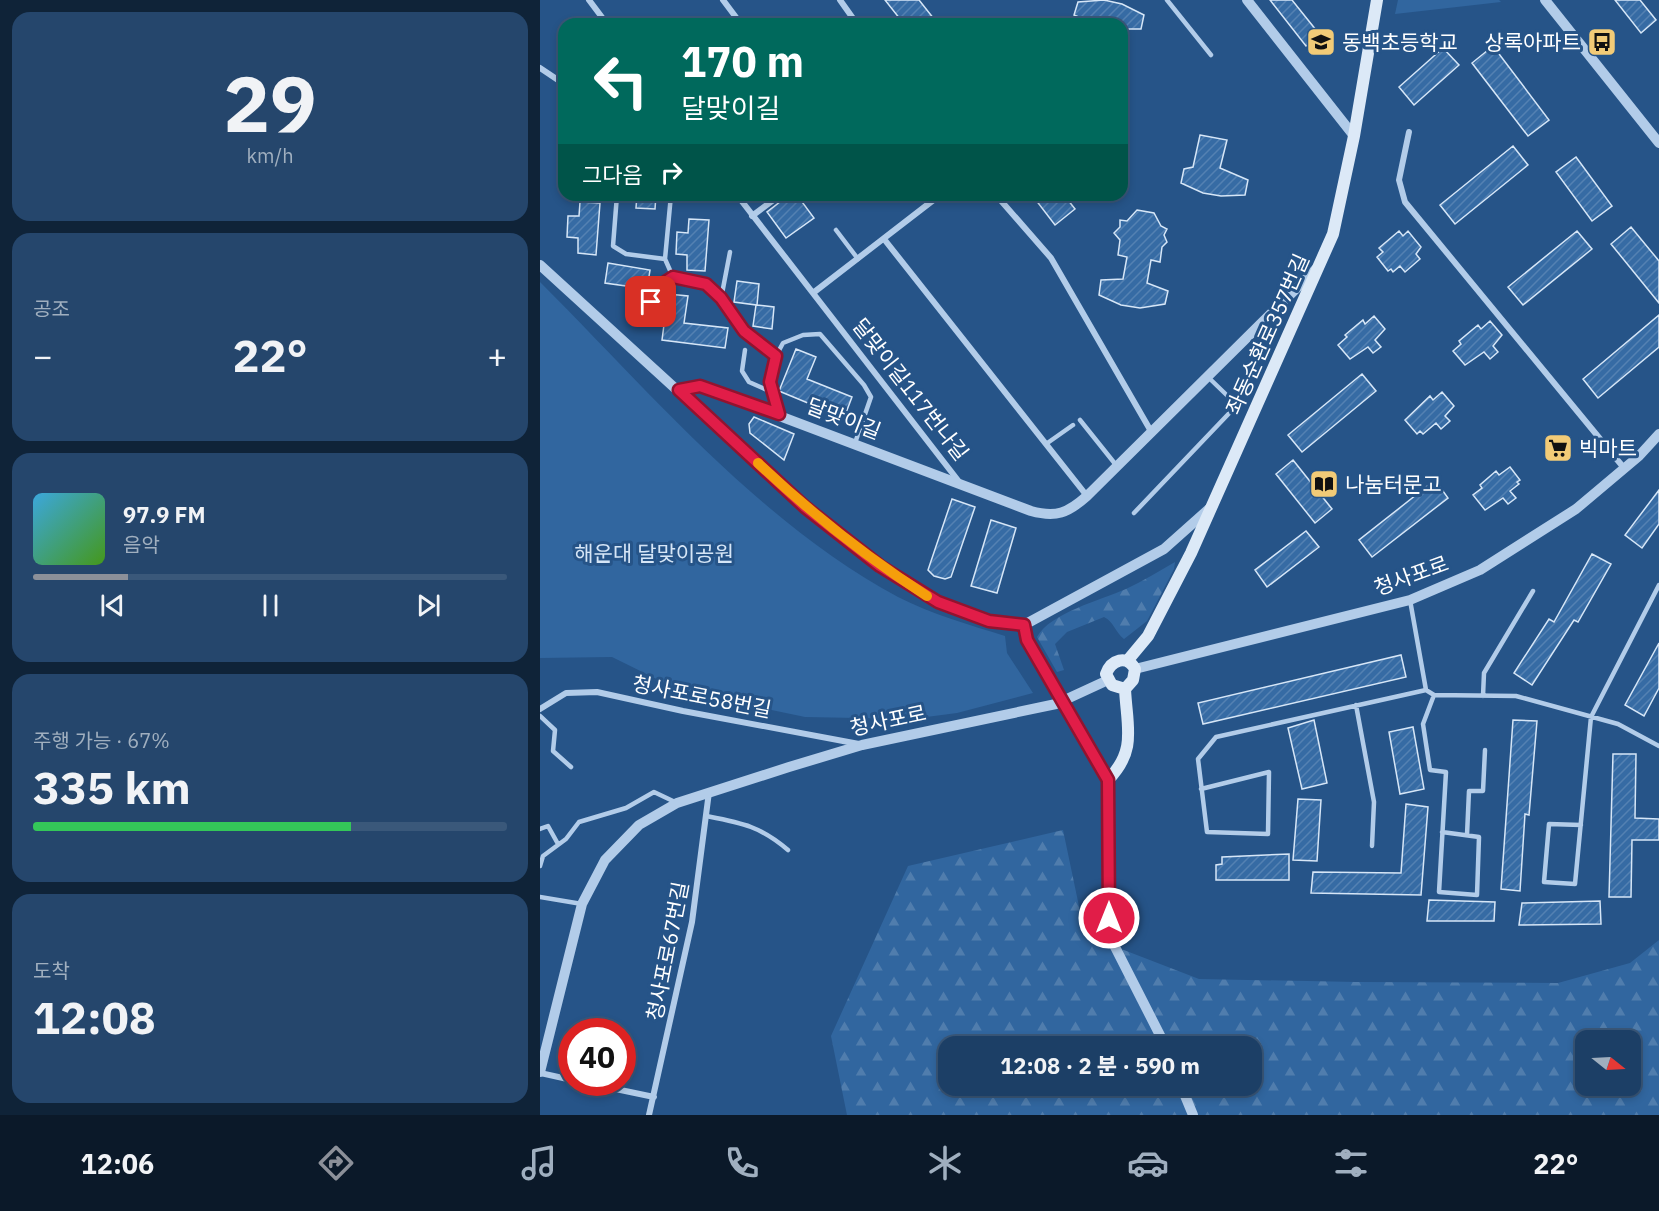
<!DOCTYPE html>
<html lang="ko">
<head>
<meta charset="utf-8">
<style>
  :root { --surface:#1c3f66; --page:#25466c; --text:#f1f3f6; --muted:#a0afbf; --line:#3a587a; --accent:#8c9099 }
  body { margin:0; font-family:"IBM Plex Sans","Noto Sans KR",sans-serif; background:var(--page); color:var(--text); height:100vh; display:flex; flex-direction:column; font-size:22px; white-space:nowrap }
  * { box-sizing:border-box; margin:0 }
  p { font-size:20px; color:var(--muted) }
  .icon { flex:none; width:33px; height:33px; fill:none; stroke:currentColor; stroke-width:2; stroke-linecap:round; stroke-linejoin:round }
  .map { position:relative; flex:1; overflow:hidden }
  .details { display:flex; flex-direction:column; gap:12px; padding:12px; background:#0f2338; width:540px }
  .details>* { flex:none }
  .banner { position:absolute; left:18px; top:18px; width:570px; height:183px; border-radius:18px; box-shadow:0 3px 9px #0003,0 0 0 2px var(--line); background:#00695c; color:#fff; overflow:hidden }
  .needle { width:39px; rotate:108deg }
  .fabs { position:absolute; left:1035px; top:1030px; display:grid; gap:12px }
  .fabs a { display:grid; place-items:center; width:66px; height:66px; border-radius:12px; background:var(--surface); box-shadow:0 3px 9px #0003,0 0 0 2px var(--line); font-size:30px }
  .speed { position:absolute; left:18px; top:1018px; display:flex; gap:12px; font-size:30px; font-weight:700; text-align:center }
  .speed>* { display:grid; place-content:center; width:78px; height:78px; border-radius:50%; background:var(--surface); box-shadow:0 3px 9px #0003,0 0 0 2px var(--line); line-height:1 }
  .speed .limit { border:9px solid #d22; background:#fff; color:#111 }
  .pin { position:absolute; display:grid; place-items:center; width:51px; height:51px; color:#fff; margin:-26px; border-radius:12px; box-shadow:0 3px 9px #0006 }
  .me { position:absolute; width:66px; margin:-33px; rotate:0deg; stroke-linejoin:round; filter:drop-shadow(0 0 4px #0008) }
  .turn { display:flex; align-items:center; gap:21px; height:126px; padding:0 24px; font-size:27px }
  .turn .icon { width:78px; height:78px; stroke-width:2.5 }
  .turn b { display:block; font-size:42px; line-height:51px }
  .then { display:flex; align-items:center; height:57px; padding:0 24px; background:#0003; gap:12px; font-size:22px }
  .big { font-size:45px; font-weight:800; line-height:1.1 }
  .details .widget { flex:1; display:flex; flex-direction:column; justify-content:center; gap:9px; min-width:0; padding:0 21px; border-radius:18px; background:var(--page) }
  .details .dial { align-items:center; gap:0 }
  .dial b { font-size:78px; line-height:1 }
  .song { display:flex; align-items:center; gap:18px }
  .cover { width:72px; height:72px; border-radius:9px; background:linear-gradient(135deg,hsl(200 70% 55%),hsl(100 70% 35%)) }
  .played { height:6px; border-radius:3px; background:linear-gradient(90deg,var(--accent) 20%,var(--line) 20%) }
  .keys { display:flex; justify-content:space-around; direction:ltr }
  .heat { display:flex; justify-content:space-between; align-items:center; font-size:33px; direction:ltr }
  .charge { height:9px; border-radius:4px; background:linear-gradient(90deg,#34c759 67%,var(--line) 0) }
  .trip { position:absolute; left:398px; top:1036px; width:324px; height:60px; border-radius:18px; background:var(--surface); box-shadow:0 3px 9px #0003,0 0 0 2px var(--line); font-weight:800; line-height:60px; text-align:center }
  .tabs { display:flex; height:96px; justify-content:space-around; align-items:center; background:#0b1929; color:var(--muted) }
  .tabs .icon { width:42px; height:42px }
  .tabs .active { color:var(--accent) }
  .tabs b { font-size:27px; color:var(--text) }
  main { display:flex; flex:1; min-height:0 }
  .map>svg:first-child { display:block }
  .forest { fill:url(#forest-firs); fill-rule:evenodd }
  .green { fill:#31669f }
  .building { fill:url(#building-hatch); stroke:#d6e6f7; stroke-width:1.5 }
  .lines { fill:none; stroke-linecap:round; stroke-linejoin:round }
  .service { stroke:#b2cce9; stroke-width:4.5 }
  .minor { stroke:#b2cce9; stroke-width:6 }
  .tertiary { stroke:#b2cce9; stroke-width:10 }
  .secondary { stroke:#dce9f7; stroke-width:12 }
  .tertiary-bridge { stroke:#b2cce9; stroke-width:10 }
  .route-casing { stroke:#92132f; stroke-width:15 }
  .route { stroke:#e11d48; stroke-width:10 }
  .slow { stroke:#f59e0b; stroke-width:10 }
  .labels { text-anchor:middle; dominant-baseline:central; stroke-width:6; stroke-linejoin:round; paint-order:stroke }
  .poi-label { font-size:21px; fill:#fff; stroke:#265488; text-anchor:start }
  .street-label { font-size:21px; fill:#fff; stroke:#265488 }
  .park-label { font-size:21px; fill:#d6e6f7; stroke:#265488 }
</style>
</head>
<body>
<main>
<section class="details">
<div class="widget dial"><b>29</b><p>km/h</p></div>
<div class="widget"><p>공조</p>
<div class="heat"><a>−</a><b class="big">22°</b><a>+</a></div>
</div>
<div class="widget">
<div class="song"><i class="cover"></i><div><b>97.9 FM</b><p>음악</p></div></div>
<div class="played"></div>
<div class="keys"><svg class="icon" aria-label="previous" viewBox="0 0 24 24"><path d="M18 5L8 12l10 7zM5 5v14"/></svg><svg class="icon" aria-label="pause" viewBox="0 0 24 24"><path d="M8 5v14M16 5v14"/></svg><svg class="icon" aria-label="next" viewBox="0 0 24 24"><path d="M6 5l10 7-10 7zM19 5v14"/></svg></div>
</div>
<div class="widget"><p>주행 가능 · 67%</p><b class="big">335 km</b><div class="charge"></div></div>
<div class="widget"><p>도착</p><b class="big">12:08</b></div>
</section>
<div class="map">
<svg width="1119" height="1115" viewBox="0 0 1119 1115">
  <defs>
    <pattern id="forest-firs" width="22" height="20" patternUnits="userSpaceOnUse" patternTransform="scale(1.5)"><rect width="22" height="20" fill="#31669f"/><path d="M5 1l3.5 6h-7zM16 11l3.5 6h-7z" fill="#507dad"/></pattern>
    <pattern id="building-hatch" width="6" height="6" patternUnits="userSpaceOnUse" patternTransform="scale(1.5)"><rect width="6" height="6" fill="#366ba4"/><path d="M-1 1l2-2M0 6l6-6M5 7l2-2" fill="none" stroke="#5481b2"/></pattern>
  </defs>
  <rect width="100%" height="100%" fill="#265488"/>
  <path class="forest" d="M635,562L634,569L607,621L584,639C575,632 574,622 564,617L527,632L515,644L524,670L517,672L497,637C510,613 561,600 586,589C603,581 619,571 635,562Z
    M523,830L545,935L659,979L816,982L1018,983L1090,963L1119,940V1115H307L291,1036L368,866ZM1046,1041H1090V1086H1046ZM408,1047H711V1086H408Z"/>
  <path class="green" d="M858,0H959L961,2L855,14Z
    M0,282C111,393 219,522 358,597C391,614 430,625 465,636L467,653L493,693L417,713L371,719L265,717L141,691L72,657L0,658Z"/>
  <path class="building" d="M345,0H379L398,24H364Z
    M564,0L582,4L604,15L601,29H582V24H555L534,15L538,2Z
    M730,0H752L780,35L766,46Z
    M1075,0H1100L1116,20L1101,33Z
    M953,46L1009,120L988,136L932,63Z
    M903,48L919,65L874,105L859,87Z
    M660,135L687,140L680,168L708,180L705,195L681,196L663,193L641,183L644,169L653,167Z
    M973,146L988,165L915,224L900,205Z
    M1036,157L1072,206L1052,221L1016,172Z
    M97,195H116L115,209L96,208Z
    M249,195H257L274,218L246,238L227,212Z
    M492,195H524L535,209L515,225Z
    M40,202L60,203L56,255L38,253V238L27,237L28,216H39Z
    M597,210L614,213L621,226L627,229L624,235L627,242L622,247L620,262L611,260L607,283L628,291L625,304L600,308L581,305L559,295L561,280L583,279L587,257L578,255L580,240L574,233L580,227V220L587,221Z
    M149,219L169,220L165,271L147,270V255L136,254L137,232L148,233Z
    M1091,227L1119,261V303L1071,244Z
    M859,231L863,236L868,231L881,247L876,254L880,259L865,272L860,266L853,272L851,269L848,271L837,257L843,252L839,248Z
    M1037,231L1052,249L983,305L968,287Z
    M68,263L110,270L107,289L65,283Z
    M197,281L219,284L217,305L234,307L232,329L213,326L216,305L194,302Z
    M128,294L148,296L144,323L188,328L185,348L122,340Z
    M1119,315V347L1058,398L1043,379Z
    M834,316L845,329L835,340L841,347L833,353L828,347L810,359L798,345L807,337L805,335L823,320L825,324Z
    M950,321L962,335L953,346L958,352L950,359L944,352L925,365L913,351L921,344L919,341L938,325L941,329Z
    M256,349L276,357L267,379L312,397L304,418L239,391Z
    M822,374L836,391L762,452L748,435Z
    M902,392L914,406L905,416L910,421L901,429L896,423L883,434L880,431L877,434L865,420L890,396L893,400Z
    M214,417L254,434L244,460L210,433L209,424Z
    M753,460L792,509L775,523L736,474Z
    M970,467L980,480L977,482L979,484L970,491L976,498L968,504L963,498L945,510L933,495L942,488L940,485L956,471L959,475Z
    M895,480L908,498L832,557L819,540Z
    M1119,490V524L1102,548L1085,535Z
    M412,499L435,507L411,577L405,579L394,576L388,570Z
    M451,520L476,528L457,593L431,586Z
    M766,531L779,547L727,587L715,570Z
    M1052,554L1071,564L1038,622L1034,620L992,685L974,673L1009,619L1014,622Z
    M1119,643V688L1104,716L1085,705Z
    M861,655L866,677L663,724L658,703Z
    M774,720L787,783L762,789L748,728Z
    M973,720L997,721L989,815L985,814L980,891L961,889Z
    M873,727L884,789L860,794L849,732Z
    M1073,754H1096L1095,818L1119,819V840H1092L1091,897H1069Z
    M758,799L781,800L777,861L753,860Z
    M866,804L888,807L881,895L771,893L773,872L861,873Z
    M749,854V880H676V865L682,864V857Z
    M889,900L955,902L954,921H887Z
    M1060,901L1061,924L979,925L982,903Z"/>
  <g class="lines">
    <path class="service" d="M627,0L671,55
      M77,195L73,246L86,254L125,259
      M131,195L125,259L133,277
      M296,230L318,259
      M181,299L190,252
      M110,315L113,289L133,277L166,284L181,299L205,331L236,356
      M205,350L202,371L209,382L234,393
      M239,414L230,382L236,356L243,343L263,335L280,334L324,385L331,397L315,443
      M540,420L576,465
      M506,444L533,425
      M594,513L697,405L669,378
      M870,600L886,690L894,695L976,696L1078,724L1119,746
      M894,695L883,724L890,770L906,772L899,892L937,895L939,837L902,832
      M943,696L944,673L993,591
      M816,705L834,802L832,846
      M0,716L15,730L13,751L31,767
      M661,789L729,772L728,834L667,832L658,759L676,737L886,690
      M166,816C202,823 220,826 248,850
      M1041,825L1009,824L1004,882L1035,884L1051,717L1119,585
      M0,829L8,826L18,844
      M927,835L929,791H943L945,750
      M0,866L3,856L26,839L39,822L86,808L114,792L135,802
      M0,897L42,904"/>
    <path class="minor" d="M49,0L67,24
      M183,0L201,24
      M300,0L317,24
      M0,68L24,84
      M869,132L859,180L865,202L1084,468
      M197,195L420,483
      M456,195L511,258L612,433
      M212,216L240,195
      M344,239L547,496
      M273,293L400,195
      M0,709L26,693L57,692L143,711L319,744
      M0,1073L32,1080
      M47,1083L114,1097
      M109,1115L152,922L169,792"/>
    <path class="tertiary" d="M707,0L814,136
      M1005,0L1119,143
      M0,265L265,507L340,566L398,602L449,621L484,625
      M139,390L160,386L491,511C516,518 528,513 547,496L776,269
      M484,625L624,549L670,508
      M595,669L870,600L940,570L1036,509L1099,456L1119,434
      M564,773L568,780L569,918L572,941L626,1047
      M0,1072L42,904L65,860L99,825L137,803L249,767L322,745L516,704L568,680
      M641,1086L653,1115"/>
    <path class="secondary" d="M588,660L608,636L651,553L793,234L814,136L837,0
      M568,780C597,750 587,728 585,689L593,680L595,669C587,654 571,660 566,674L572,685L585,689"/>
    <path class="tertiary-bridge" d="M487,640L562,769"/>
  </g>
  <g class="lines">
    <g class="route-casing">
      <path id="route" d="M111,302L113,290L133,277L166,284L181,298L204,331L236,356L230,382L239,414L160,386L139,390L265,507L340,566L398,602L449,621L484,625L487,640L568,780L569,918"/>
    </g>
    <use href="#route" class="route"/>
    <path class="slow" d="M218,463C271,513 326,557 387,596"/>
  </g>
  <defs>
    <g id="school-square" transform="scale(1.5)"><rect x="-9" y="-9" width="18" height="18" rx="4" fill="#f2cb77" stroke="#265488"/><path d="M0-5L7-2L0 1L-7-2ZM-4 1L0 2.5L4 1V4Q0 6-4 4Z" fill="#111"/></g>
    <g id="bus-square" transform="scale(1.5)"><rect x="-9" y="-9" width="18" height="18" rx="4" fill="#f2cb77" stroke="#265488"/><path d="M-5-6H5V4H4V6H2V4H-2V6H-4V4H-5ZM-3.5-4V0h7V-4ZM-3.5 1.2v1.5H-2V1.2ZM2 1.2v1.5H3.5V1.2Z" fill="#111"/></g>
    <g id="supermarket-square" transform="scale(1.5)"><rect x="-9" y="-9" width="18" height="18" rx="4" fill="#f2cb77" stroke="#265488"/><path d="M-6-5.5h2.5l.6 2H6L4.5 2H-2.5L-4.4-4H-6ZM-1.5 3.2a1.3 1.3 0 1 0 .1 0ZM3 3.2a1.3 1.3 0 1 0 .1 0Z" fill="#111"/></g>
    <g id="library-square" transform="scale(1.5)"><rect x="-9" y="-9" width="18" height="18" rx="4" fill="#f2cb77" stroke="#265488"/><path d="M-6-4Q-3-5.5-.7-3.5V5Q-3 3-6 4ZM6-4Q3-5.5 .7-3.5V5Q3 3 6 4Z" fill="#111"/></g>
  </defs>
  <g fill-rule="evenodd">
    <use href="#school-square" x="781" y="42"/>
    <use href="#bus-square" x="1062" y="42"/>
    <use href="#supermarket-square" x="1018" y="448"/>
    <use href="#library-square" x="784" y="484"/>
  </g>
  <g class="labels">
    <g class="poi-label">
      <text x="802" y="42">동백초등학교</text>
      <text x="1041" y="42" text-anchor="end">상록아파트</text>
      <text x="1039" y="448">빅마트</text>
      <text x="805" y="484">나눔터문고</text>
    </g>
    <g class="street-label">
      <text transform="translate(727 334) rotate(-66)">좌동순환로357번길</text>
      <text transform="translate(371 389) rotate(52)">달맞이길117번나길</text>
      <text transform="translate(304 418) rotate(21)">달맞이길</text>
      <text transform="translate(871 575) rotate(-20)">청사포로</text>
      <text transform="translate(162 696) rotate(11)">청사포로58번길</text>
      <text transform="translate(348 720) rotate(-12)">청사포로</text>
      <text transform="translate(127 951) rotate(-79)">청사포로67번길</text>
    </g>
    <g class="park-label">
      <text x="114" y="553">해운대 달맞이공원</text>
    </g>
  </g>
</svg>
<div class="fabs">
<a><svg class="needle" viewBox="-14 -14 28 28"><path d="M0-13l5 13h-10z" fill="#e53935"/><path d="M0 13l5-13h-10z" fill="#a0afbf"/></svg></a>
</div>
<div class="speed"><div class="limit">40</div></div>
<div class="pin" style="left:111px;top:302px;background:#d93025"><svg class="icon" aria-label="arrive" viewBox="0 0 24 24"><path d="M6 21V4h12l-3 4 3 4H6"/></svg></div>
<svg class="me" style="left:569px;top:918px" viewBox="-20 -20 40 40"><circle r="17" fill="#e11d48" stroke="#fff" stroke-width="3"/><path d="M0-11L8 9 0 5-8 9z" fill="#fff"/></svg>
<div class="trip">12:08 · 2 분 · 590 m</div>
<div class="banner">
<div class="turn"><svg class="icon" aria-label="left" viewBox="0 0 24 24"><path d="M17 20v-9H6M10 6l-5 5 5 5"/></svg><div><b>170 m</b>달맞이길</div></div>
<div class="then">그다음<svg class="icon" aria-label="right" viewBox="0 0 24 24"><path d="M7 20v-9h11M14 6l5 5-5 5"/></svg></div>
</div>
</div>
</main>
<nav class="tabs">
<b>12:06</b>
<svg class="icon active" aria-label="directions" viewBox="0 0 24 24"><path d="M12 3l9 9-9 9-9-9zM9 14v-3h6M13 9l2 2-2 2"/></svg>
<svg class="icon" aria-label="music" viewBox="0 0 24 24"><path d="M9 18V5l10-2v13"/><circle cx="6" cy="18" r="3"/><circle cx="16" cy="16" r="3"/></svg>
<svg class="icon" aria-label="phone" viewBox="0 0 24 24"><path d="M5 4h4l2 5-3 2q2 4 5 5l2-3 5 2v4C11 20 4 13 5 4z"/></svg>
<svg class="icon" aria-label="climate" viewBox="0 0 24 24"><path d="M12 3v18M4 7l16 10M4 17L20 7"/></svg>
<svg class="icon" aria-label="car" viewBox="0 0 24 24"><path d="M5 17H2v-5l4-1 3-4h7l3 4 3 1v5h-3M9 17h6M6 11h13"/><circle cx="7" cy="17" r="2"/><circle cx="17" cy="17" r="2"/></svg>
<svg class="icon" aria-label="filters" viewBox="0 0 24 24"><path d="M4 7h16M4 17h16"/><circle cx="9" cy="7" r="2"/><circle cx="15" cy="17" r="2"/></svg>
<b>22°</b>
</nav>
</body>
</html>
